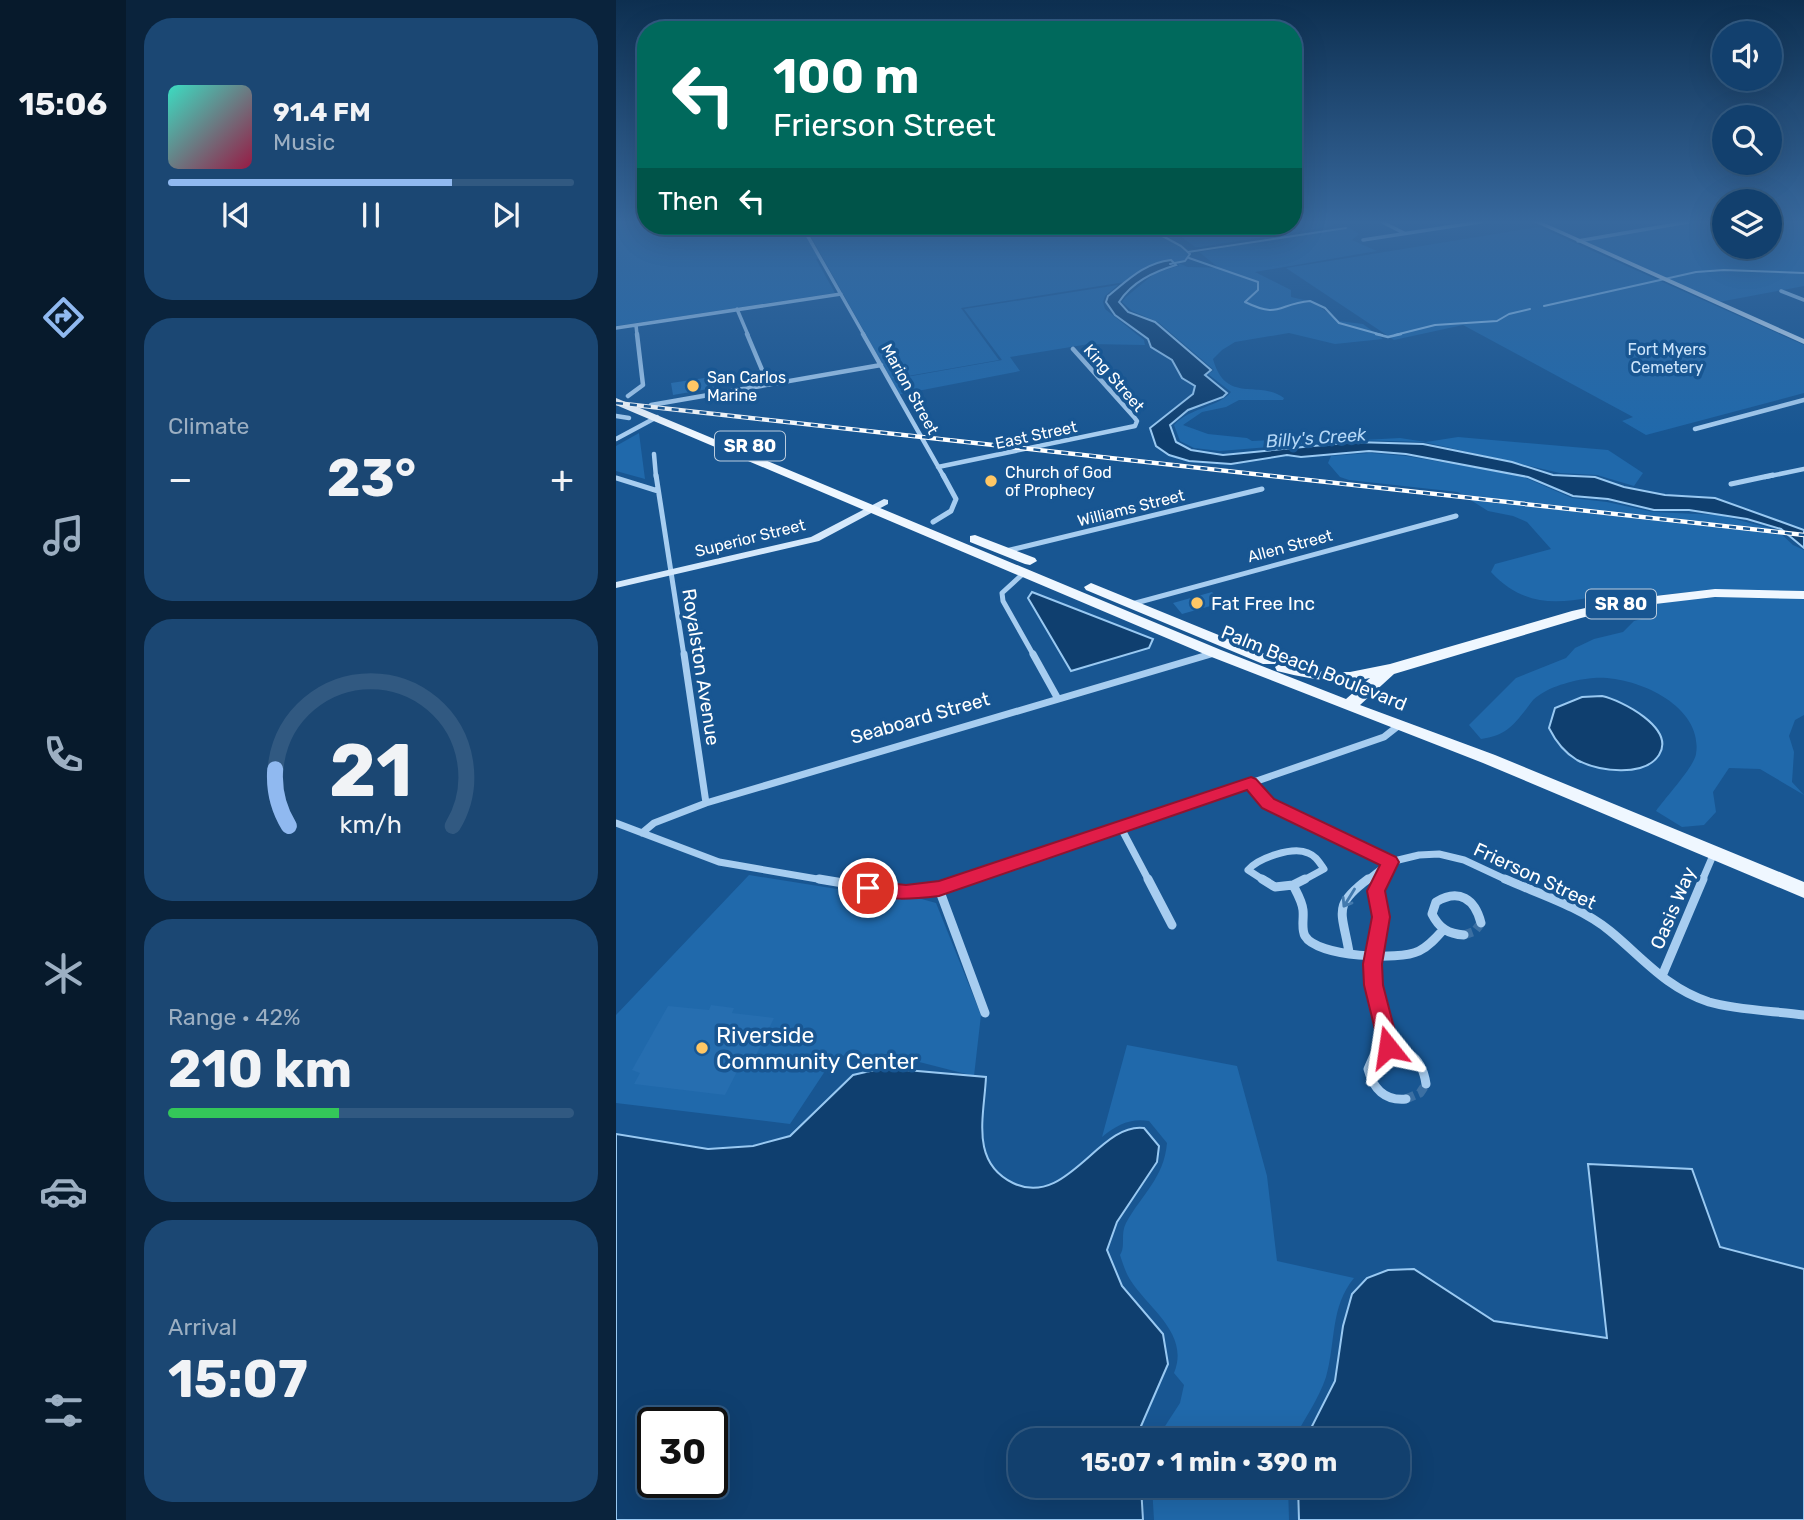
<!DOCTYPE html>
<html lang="en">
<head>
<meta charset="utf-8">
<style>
  :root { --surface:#12406e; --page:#1b4773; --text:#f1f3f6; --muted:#9cafc2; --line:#315981; --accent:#90b9f0 }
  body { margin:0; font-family:Rubik,sans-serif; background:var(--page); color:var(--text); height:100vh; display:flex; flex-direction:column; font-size:26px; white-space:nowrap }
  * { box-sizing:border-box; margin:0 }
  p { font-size:23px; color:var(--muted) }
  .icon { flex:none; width:38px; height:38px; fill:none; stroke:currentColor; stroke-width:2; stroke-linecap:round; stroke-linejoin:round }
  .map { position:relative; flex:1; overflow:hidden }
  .sheet { display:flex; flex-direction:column; gap:18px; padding:18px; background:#0a233c; width:490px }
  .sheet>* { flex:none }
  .guide { position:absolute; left:21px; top:21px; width:665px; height:214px; border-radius:28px; box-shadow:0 7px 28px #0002,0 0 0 2px var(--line); background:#00695c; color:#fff; overflow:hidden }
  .tools { position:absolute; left:1096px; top:21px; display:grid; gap:14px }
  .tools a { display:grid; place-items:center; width:70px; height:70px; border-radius:50%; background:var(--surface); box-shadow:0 7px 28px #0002,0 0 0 2px var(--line); font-size:35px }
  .speed { position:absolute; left:21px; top:1407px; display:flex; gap:14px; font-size:35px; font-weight:700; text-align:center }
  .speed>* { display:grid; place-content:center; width:91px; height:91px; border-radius:50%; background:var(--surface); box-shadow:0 7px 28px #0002,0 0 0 2px var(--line); line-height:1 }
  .speed .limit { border:4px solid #111; border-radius:10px; background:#fff; color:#111 }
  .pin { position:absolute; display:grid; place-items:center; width:60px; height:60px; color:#fff; margin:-30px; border:4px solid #fff; border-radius:50%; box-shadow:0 2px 7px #0007 }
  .me { position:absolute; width:77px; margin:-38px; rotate:345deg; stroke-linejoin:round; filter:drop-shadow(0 0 5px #0008) }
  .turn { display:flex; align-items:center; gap:24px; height:147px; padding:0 21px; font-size:32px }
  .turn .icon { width:91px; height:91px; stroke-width:2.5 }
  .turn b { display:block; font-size:49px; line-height:60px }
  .then { display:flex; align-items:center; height:66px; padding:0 21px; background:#0003; gap:14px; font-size:26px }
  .big { font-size:52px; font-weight:700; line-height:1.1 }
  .sheet .widget { flex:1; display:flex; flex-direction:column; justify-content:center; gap:10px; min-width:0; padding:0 24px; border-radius:28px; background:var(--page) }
  .sheet .dial { align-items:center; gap:0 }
  .dial svg { height:182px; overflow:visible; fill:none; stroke:var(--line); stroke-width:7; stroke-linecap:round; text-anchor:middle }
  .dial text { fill:var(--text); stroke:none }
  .song { display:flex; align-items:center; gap:21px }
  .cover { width:84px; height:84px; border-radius:10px; background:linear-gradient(135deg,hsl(170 70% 55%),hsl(340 70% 35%)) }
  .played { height:7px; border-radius:4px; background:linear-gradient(90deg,var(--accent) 70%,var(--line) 70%) }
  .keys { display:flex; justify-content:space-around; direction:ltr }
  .heat { display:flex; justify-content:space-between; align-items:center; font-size:38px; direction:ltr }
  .charge { height:10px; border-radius:5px; background:linear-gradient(90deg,#34c759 42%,var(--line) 0) }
  .trip { position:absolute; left:392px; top:1428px; width:402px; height:70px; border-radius:28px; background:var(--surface); box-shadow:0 7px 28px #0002,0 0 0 2px var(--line); font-weight:700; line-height:70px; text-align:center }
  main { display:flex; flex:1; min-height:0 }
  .dock { display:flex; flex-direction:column; width:126px; justify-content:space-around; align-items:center; background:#071a2c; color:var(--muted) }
  .dock .icon { width:49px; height:49px }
  .dock .active { color:var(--accent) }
  .dock b { font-size:32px; color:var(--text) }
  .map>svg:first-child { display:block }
  .green { fill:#2069ab }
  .water { fill:#0f3f6f; stroke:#99c9f2; stroke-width:2; fill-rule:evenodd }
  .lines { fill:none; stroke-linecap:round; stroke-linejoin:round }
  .stream-far1 { stroke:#99c9f2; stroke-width:2 }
  .stream { stroke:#99c9f2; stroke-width:2.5 }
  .building { fill:#266eb0 }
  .street-tunnel { stroke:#3b6fa2; stroke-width:9; stroke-dasharray:9 4.5; stroke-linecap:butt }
  .street-far4 { stroke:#a7cdf0; stroke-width:3.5 }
  .street-far3 { stroke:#a7cdf0; stroke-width:4.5 }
  .street-far2 { stroke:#a7cdf0; stroke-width:5 }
  .street-far1 { stroke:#a7cdf0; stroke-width:7 }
  .street { stroke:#a7cdf0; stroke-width:9 }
  .secondary { fill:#d4e8fb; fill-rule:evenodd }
  .primary { fill:#eff7ff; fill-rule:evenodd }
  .rail-casing { stroke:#fff; stroke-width:4.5 }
  .rail { stroke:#185692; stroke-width:2.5; stroke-dasharray:7; stroke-linecap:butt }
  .oneway { stroke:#437aae }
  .route { fill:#e11d48; stroke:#92132f; stroke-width:2 }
  .poi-dot { fill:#ffc765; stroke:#185692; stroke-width:2.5 }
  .labels { text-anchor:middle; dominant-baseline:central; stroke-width:7; stroke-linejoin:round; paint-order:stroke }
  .far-park-label { font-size:16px; fill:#cde5fb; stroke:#185692 }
  .far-poi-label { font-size:16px; fill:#fff; stroke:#185692; text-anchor:start }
  .far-street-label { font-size:16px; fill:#fff; stroke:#185692 }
  .far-water-label { font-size:18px; font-style:italic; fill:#b3d7f7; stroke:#185692 }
  .shield { fill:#185692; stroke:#baccde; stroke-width:2 }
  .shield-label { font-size:18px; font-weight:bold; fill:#fff }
  .poi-label { font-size:19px; fill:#fff; stroke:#185692; text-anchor:start }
  .street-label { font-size:19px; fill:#fff; stroke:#185692 }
  .near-poi-label { font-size:23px; fill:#fff; stroke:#185692; text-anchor:start }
</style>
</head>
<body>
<main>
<nav class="dock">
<b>15:06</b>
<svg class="icon active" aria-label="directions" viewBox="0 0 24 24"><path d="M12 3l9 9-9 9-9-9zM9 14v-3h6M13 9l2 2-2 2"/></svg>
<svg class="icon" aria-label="music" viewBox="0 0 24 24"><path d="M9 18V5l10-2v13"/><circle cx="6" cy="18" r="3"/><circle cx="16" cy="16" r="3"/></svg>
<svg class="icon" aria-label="phone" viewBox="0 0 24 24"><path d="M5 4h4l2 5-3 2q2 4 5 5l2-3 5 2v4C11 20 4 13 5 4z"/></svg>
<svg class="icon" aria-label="climate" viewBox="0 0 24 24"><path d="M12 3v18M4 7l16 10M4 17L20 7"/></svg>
<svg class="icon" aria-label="car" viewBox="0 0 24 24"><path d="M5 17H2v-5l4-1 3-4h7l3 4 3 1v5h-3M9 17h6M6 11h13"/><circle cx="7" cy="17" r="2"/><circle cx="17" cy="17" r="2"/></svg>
<svg class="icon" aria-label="filters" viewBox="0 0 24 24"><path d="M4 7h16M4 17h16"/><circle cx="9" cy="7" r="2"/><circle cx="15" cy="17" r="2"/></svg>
</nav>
<section class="sheet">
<div class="widget">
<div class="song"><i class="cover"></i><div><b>91.4 FM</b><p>Music</p></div></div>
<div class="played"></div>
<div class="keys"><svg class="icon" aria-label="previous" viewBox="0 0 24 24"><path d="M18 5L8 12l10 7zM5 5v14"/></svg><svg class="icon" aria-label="pause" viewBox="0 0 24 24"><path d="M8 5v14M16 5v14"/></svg><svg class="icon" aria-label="next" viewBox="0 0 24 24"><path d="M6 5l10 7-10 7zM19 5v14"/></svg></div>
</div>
<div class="widget"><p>Climate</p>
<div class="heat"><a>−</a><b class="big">23°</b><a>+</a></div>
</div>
<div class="widget dial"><svg viewBox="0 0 100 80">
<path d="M14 69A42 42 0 1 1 86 69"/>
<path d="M14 69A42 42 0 0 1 8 44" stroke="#90b9f0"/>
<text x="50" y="56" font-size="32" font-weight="700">21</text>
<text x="50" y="72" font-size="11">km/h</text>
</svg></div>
<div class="widget"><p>Range · 42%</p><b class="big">210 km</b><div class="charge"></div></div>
<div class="widget"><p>Arrival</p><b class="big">15:07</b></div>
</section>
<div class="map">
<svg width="1188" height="1520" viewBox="0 0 1188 1520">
  <rect width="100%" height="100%" fill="#185692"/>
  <path class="green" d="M0,222H30V226H185L204,258L200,259L219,293L0,326Z
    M677,222H711L718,226L584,247H579L559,232V229L570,226H677Z
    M1080,222H1108V247H1153V222H1188V286L1103,302L966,241Z
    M266,226H528L565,246L574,254L569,261L543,266L522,280L345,308L383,360L275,379L194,235Z
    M732,227L743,234L736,240L761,251L639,272L675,290V297L697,302L723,321L747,324L767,339L719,344L673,333L619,342L606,350L597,359C610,405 642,379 668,398L667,400H623L610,407L586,412L567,425L592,434L631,438L636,441L709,437L747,440L784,438L810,442L842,437L992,450L1027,473L1018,486L981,475L944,473L808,442L737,440L604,451L578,448L564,441L558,425C575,407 603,407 615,392L592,374L598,370L542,322L516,311L506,302L510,297L539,273L563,266L562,263L572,267L603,268L583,252Z
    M923,227L1188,345V393L1030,435L1006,421L1017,417L847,325L778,340L670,268Z
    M502,285L489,296L487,302L489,309L528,340L529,345L473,344L394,357L404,371L281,395L273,380L386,360L348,309Z
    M23,433L29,479L0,471V446Z
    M754,453L790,456L867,469L910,478L956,498L991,502L1037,512L1103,515L1161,530L1177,545L1188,550V592L1097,590L1024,597L1012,590C960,599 917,617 875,572L879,564L935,549L911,522L897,516L872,511L842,492L733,480L724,477L712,463L715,456Z
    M1101,597L1188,598V715L1179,720L1173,736L1178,752L1176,782L1188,795L1144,769L1113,768L1097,792L1100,812L1088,825L1066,827L1040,811C1049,798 1078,767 1080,754C1088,705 1018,675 978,678C961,679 935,686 922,696C918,698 914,704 911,708C897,726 889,736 865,739L853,725L900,678L950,658L959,648L978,639L1007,632L1018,621L1040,615L1029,604Z
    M133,875L271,897L302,898L320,903L365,1015L358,1076L272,1054L219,1056L174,1124L0,1103V1015Z
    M511,1045L621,1066L651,1176L661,1261L738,1278C714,1307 720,1342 710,1377C703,1398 688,1420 677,1440H540L564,1403L568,1385L558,1373C574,1334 533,1309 515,1281C510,1274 507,1264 504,1255C510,1246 504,1234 510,1223C526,1194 548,1178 551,1143L533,1121C514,1118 501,1125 486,1137Z
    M536,1486H672L673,1520H538Z"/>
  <path class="water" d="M555,260L560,265C537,272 516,282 503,302L512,312L539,322L595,370L589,375L611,393L607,397L572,410L554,425L560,442L575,450L607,455L738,442L807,444L896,462L937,475L979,477L1008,487L1049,495L1099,498L1188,530V548L1165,529L1131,519L1073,510H1038L992,499L957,496L912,477L790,454L753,451L685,457L671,455L615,464L573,461L553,455L540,446L534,428L577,394L579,386L566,378L556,360L535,347L532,339L499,315L490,302L492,296C512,280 528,263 555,260Z
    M416,592L537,639L533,648L455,671L412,598Z
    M986,696C1005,700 1060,728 1043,755C1028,778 982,771 961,760C949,753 939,740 933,728L939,708L966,697Z
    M267,1068L370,1077C368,1117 354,1162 397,1183C451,1209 483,1122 528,1128L543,1146L541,1162L501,1222L491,1250L506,1286L547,1334L552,1364L522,1433L523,1440H404V1486H525L527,1520H0V1134L92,1149L137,1146L174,1136L237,1075ZM37,1423H96V1482H37Z
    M972,1164L1076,1169L1104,1247L1188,1269V1520H683L682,1486H782V1440H689L719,1381L727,1326L736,1294L751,1278L772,1270L798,1269L878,1321L991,1338Z"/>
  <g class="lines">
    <path class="stream-far1" d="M528,226L565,246L574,254L569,261L554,264
      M572,252L730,228
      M573,258L642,282V290L629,302C664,319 661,304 694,301L709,308L723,323L766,335
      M928,306L1080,272L1108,270L1188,273
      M779,335L819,325L881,321L893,314L914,309"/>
    <path class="stream" d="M760,334L772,337L785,334"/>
  </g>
  <path class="building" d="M95,377L98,388L57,395L55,383Z
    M596,592L605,603L566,614L557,603Z
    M95,1005L118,1008L116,1013L158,1018L140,1055L130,1054L109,1095L18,1084L24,1073L16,1070L52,1006L93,1010Z"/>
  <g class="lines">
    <path class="street-tunnel" d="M848,935L859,931L865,923
      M790,1099L804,1093L810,1084"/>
    <path class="street-far4" d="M766,222L788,233
      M186,226L248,335
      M747,240L864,222
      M962,241L1072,222
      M1165,291L1188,300
      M121,309L132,335
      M20,325L21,335
      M0,328L225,294"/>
    <path class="street-far3" d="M131,334L152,384
      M247,334L328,477
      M12,396L27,385L21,334
      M35,405L265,365
      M0,416L13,418
      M1079,429L1188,400
      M0,439L41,417
      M38,454L40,477
      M322,467L519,426L521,421L518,417L457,349
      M1149,477L1188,469"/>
    <path class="street-far2" d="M40,475L68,656
      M0,478L42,491
      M1115,484L1157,475
      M317,522L335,511L340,499L327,475
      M390,551L646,489
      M409,572L386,593L387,601L418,656
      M516,604L840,516
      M589,656L598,653"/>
    <path class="street-far1" d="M68,654L90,803
      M417,654L442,699
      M635,783L652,804L774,862L803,855L823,854L848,860L893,881
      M0,823L103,862L213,881
      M505,828L533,881
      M26,833L38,823L90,803L595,654
      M345,881L392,867L768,737L782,726
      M649,881L632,870C642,858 677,846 692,853C700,856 703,862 708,869L686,881
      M750,881L774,862
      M765,881L774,862
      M1086,881L1098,853"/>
    <path class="street" d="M203,879L275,891H308L351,879
      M532,879L556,925
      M646,879L659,887L677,885
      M766,879L760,891L765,917L757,964V985L772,1047
      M889,879C923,894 965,907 994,931C1027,958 1050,988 1093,1002C1120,1010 1159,1011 1188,1015
      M677,885C681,893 686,901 687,910C688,919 685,929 689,936C701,957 783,961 803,951C813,946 820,938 827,930
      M677,885L689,879
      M323,889L369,1013
      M848,935C832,934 823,928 816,914L820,902C843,888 859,899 865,923
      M733,952C726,911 716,906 752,879
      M1046,976L1087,879
      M790,1099C769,1101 757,1089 752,1069L759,1053C786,1041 806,1056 810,1084"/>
    <path class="secondary" d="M918,222H926L1188,339V344Z
      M268,499L272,500V504L203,541L0,588V582L195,537Z"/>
    <path class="primary" d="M0,398L605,650L730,699L754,678C721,685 694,679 661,671L659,667L667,662L708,672H734L774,664L956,611L1005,600L1099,589L1188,591V599L1099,597L1005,608L965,618L778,674L744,705L879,755L1188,882V898L867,763L593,656L0,405Z
      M359,535L419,558L421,561L414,565L409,564L354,542V536Z
      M475,583L659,658L661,661L659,664H647L470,590L468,587Z"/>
    <g class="rail-casing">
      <path id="rail" d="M0,403L1188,535"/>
    </g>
    <use href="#rail" class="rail"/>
  </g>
  <defs><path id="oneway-shaft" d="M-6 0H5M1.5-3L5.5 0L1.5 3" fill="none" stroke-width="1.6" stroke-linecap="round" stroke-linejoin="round" transform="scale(1.75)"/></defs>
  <use class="oneway" href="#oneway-shaft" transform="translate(733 898) rotate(122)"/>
  <linearGradient id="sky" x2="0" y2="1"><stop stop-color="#0d2f50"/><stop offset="0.51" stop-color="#37689d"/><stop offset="1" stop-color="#37689d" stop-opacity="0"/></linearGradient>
  <rect width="1188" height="435" fill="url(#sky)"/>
  <path class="route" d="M635,777L640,779L658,799L780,857L783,862L769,891L774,917L766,964L767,985L783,1047L780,1054L772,1056L765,1054L748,985L747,964L756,917L751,891L764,865L646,808L631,790L323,896C297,899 271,901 246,893L243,888L246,883L252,881L290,885L323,881Z"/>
  <g class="poi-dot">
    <circle cx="77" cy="386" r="7"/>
    <circle cx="375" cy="481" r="7"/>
    <circle cx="581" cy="603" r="7"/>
    <circle cx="86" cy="1048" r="7"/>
  </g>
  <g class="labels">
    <g class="far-park-label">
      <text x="1051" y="349">Fort Myers<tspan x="1051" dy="18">Cemetery</tspan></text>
    </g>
    <g class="far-poi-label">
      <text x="91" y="377">San Carlos<tspan x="91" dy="18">Marine</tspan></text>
      <text x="389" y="472">Church of God<tspan x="389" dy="18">of Prophecy</tspan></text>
    </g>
    <g class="far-street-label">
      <text transform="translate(498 378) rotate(49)">King Street</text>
      <text transform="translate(294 389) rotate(61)">Marion Street</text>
      <text transform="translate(420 435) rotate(-12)">East Street</text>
      <text transform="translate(515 508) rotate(-14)">Williams Street</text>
      <text transform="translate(134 538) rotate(-14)">Superior Street</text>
      <text transform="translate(674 546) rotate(-15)">Allen Street</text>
    </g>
    <g class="far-water-label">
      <text transform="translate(700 438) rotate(-4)">Billy's Creek</text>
    </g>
    <g class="shield">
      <rect x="99" y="431.5" width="70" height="29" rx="5"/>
      <rect x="970" y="589.5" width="70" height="29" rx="5"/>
    </g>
    <g class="shield-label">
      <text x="134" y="446">SR 80</text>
      <text x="1005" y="604">SR 80</text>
    </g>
    <g class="poi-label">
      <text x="595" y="603">Fat Free Inc</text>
    </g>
    <g class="street-label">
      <text transform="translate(85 667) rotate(81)">Royalston Avenue</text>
      <text transform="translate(698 668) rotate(22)">Palm Beach Boulevard</text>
      <text transform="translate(304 718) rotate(-16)">Seaboard Street</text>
      <text transform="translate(919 876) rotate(25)">Frierson Street</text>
      <text transform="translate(1057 908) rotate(-67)">Oasis Way</text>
    </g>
    <g class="near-poi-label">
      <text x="100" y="1035">Riverside<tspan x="100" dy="26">Community Center</tspan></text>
    </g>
  </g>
</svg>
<div class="tools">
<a><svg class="icon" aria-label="sound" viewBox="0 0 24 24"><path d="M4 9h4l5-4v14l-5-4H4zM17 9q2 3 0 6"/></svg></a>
<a><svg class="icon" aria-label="search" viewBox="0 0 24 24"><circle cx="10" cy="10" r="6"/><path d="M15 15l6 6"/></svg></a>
<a><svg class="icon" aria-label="layers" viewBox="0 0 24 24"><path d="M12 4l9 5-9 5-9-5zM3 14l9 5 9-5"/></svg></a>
</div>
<div class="speed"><div class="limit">30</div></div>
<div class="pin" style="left:252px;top:888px;background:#d93025"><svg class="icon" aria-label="arrive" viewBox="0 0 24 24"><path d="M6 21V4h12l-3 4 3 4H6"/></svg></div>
<svg class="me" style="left:772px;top:1047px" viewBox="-20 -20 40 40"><path d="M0-17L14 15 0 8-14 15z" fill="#e11d48" stroke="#fff" stroke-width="4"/></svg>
<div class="trip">15:07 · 1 min · 390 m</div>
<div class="guide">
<div class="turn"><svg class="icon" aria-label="left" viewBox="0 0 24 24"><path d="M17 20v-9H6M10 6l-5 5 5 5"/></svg><div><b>100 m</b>Frierson Street</div></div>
<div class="then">Then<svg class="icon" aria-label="left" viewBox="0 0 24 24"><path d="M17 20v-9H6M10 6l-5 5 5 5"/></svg></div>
</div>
</div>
</main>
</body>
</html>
